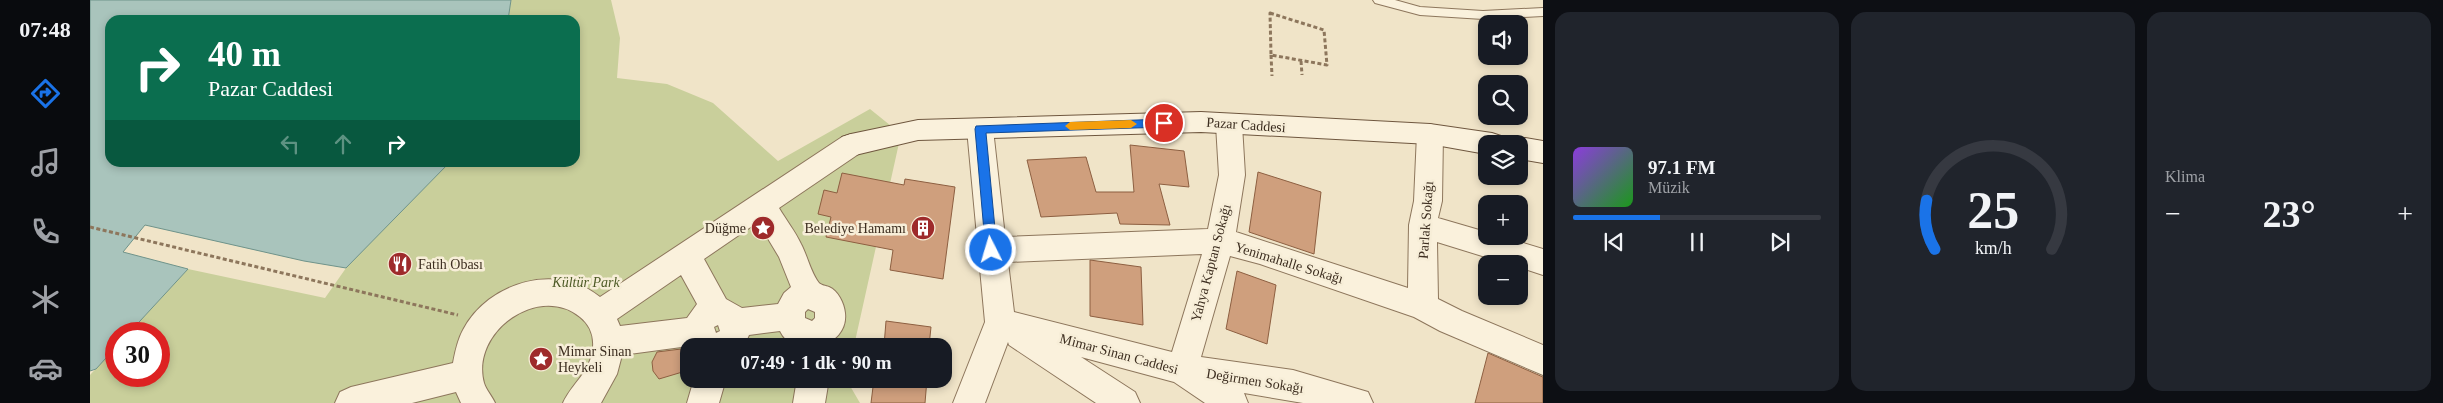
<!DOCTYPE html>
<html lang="tr">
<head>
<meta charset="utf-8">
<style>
  :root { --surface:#171b24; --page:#20242c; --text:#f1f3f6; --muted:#9ea1a6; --line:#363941; --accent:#1a73e8 }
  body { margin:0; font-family:Georgia,serif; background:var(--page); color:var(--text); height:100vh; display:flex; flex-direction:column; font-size:19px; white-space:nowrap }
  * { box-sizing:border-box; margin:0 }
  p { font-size:16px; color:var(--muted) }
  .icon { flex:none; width:28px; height:28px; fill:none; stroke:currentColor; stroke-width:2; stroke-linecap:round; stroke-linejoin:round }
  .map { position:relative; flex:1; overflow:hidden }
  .side { display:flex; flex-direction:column; gap:12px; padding:12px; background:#0d0f14; width:900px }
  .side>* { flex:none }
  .guide { position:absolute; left:15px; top:15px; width:475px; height:152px; border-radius:15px; box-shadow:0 2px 8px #0003; background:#0b6e4f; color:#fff; overflow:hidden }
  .controls { position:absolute; left:1388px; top:15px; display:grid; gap:10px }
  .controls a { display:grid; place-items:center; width:50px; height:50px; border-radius:10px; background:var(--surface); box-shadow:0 2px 8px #0003; font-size:25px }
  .speed { position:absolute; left:15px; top:322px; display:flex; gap:10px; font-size:25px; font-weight:700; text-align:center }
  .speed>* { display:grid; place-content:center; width:65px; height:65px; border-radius:50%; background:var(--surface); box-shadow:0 2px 8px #0003; line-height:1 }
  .speed .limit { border:8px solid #d22; background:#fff; color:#111 }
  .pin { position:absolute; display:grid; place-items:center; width:42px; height:42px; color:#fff; margin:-21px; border:2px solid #fff; border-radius:50%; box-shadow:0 1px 5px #0007 }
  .me { position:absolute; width:55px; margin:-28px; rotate:355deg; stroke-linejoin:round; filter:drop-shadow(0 0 4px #0008) }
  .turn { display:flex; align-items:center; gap:18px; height:105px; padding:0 20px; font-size:22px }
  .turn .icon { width:65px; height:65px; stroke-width:2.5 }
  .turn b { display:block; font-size:35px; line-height:42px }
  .lanes { display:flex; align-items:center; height:48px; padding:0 20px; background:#0003; justify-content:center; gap:25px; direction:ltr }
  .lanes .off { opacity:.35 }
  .big { font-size:38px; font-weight:700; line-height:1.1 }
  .side .widget { flex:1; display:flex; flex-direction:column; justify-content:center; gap:8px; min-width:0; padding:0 18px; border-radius:15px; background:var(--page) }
  .side .dial { align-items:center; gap:0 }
  .dial svg { height:130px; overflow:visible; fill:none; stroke:var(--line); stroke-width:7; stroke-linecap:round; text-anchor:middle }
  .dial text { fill:var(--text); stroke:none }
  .song { display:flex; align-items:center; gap:15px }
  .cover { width:60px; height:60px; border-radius:8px; background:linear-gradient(135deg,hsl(270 70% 55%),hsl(120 70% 35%)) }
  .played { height:5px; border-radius:2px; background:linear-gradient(90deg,var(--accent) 35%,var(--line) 35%) }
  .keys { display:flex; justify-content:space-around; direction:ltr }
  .heat { display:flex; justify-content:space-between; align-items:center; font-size:28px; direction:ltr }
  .side .tiles { flex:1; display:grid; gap:12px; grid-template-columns:repeat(3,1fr) }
  .trip { position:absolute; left:590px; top:338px; width:272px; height:50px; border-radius:15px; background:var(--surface); box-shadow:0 2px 8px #0003; font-weight:700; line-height:50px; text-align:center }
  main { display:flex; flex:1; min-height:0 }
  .dock { display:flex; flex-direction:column; width:90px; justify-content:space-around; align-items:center; background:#090b0e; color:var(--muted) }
  .dock .icon { width:35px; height:35px }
  .dock .on { color:var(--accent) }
  .dock b { font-size:22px; color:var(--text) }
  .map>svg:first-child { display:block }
  .green { fill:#c9cf9b }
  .water { fill:#a9c4bc; stroke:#6f938a }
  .building { fill:#cf9f7d; stroke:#8d5f41 }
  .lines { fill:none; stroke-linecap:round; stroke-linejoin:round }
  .lane-casing { stroke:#8d765c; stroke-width:2 }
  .street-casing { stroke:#8d765c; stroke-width:2 }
  .secondary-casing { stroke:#6f573f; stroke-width:2 }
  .path { stroke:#8d765c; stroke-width:3; stroke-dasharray:4 2.5; stroke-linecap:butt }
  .lane { fill:#faf1dc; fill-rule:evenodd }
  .street { fill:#faf1dc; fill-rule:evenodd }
  .secondary { fill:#faf1dc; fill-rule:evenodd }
  .route { fill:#1a73e8; stroke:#114b97 }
  .slow { fill:#f59e0b }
  .labels { text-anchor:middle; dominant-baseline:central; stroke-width:5; stroke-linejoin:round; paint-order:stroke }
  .street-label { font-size:14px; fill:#3d2e20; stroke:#f7eed8 }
  .poi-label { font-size:14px; fill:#3d2e20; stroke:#f7eed8; text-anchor:end }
  .park-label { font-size:14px; font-style:italic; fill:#4d5a26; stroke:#f7eed8 }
</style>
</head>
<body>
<main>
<nav class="dock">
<b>07:48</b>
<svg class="icon on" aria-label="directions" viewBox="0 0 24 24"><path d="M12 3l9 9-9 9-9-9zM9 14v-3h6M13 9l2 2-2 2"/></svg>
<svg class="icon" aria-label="music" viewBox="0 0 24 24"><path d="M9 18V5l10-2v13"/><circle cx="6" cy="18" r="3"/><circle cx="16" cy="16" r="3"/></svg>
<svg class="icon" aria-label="phone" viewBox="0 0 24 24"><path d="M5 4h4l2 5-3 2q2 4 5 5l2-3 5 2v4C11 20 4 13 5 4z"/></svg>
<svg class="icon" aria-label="climate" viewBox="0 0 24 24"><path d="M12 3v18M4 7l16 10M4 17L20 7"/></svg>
<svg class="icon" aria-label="car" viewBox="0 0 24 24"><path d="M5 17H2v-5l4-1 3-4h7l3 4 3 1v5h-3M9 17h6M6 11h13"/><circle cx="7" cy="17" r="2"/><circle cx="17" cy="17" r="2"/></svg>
</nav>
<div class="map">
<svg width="1453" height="403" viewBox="0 0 1453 403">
  <rect width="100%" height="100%" fill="#f0e4c8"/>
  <path class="green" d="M421,0H521L530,38L527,78L577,84L623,103L688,161L780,109L811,134L764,346H599V379H756L770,403H0V375L26,347V376H69V334H38L98,269L235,298L256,268L348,163L485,162V20H418Z"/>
  <path class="water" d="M0,0H421L418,20H20V162L359,163L256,268L214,261L55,225L33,252L98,269L38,334H26V347L6,369L0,371Z"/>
  <path class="building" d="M1040,145L1094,151L1099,187L1069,184L1080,225L1030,224L1027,213L951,217L937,160L996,157L1006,192H1044Z
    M1168,172L1231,192L1224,254L1159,232Z
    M752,173L814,185L815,179L865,187L853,279L800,270L803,250L736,237L741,217L728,214L734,190L747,193Z
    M1000,260L1051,267L1053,325L1000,316Z
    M1147,271L1186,285L1177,344L1136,329Z
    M796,321L841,327L839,346H794Z
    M599,348V370L569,379L563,371L562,362L567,352Z
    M1398,353L1453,377V403H1385Z
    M784,379H837L835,403H781Z"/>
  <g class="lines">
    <g class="lane-casing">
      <path id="lane" d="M1283,0H1305L1330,7L1393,11L1453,8V16L1393,19L1330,15L1285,3Z"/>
    </g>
    <g class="street-casing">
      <path id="street" d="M1139,115L1148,118L1152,125L1155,175L1146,232L1318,288L1319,225L1324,201L1327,134L1331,127L1340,124L1349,127L1353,134L1352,201L1348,218L1396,232V236H1410L1453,249V275L1429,267V264H1418L1347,242L1348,299L1372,311L1453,345V375L1350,331L1324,317L1170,264L1140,256L1111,357L1203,370L1278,392L1283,403H1213L1154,393L1158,403H1115L1084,382L991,357L1045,392L1050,403H1006L919,345L918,342L895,403H863L895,322L877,129L881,122L890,119L899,122L903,129L915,237L1118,229L1129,175L1126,125L1130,118ZM1112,254L1082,352L924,312L918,262Z
        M761,134L770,137L774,145L770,153L689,208C696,220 705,231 711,244C717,255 721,273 729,283C731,285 736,286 739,287C748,291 754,303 755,313C759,348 704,361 690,331L659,335L654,346H599L532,355L527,374L511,403H473C482,383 501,372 503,347C504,335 499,324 490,317C449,283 380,332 394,383C396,390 402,396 405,403H371L366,392L322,403H245L250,392L261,387L363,363C365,352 368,339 373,330C398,282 467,262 510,297L752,137ZM668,222L689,257L701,287L694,293L688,304L652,308L636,299L614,259ZM591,275L607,304L597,318L530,326L527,319ZM718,309L725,312V318L722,321L715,318V312ZM628,325L630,331L626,333L624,327Z
        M604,379H636L629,403H597Z
        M707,379H739L735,403H703Z"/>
    </g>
    <g class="secondary-casing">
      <path id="secondary" d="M1111,112L1340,124L1402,133L1411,136L1415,144H1396V154L1340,144L1111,132L828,140L761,156L752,153L748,145L752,137L761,134L828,120Z
        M1429,137L1453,141V163L1429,159V144H1418L1420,140Z"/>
    </g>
    <path class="path" d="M1180,13L1234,30L1237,65L1181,55Z
      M1181,55L1182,76
      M1211,61L1212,75
      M0,227L368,315"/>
    <use href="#lane" class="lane"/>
    <use href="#street" class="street"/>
    <use href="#secondary" class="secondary"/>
  </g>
  <path class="route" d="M1074,119L1080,123L1074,127L896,133L907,250L905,254H896L885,129L886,126Z"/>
  <path class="slow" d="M1041,120L1047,124L1041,128L980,130L975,126L980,122Z"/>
  <defs>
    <g id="sight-disc" transform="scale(1.25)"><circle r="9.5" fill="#9e2a2b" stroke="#f7eed8"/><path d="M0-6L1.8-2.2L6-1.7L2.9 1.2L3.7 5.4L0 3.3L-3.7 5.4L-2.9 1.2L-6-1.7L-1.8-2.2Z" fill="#fff"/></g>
    <g id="building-disc" transform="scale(1.25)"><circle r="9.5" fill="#9e2a2b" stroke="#f7eed8"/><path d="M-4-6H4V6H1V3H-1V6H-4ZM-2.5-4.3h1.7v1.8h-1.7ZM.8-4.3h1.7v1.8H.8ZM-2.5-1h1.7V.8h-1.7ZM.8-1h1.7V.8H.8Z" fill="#fff"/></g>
    <g id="restaurant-disc" transform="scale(1.25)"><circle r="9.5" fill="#9e2a2b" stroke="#f7eed8"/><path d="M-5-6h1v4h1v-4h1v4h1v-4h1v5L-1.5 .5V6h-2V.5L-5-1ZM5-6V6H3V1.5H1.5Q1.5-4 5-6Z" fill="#fff"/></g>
  </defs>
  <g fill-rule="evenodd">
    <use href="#sight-disc" x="673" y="228"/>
    <use href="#building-disc" x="833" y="228"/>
    <use href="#restaurant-disc" x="310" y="264"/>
    <use href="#sight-disc" x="451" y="359"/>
  </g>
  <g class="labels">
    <g class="street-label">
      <text transform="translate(1156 125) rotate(4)">Pazar Caddesi</text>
      <text transform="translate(1336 220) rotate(-86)">Parlak Sokağı</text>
      <text transform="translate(1121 263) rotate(-75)">Yahya Kaptan Sokağı</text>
      <text transform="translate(1199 263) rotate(17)">Yenimahalle Sokağı</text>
      <text transform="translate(1029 354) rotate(15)">Mimar Sinan Caddesi</text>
      <text transform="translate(1165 381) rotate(9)">Değirmen Sokağı</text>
    </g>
    <g class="poi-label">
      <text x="656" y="228">Düğme</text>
      <text x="816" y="228">Belediye Hamamı</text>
      <text x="328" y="264" text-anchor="start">Fatih Obası</text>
      <text x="468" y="351" text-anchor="start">Mimar Sinan<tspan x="468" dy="16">Heykeli</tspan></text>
    </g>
    <g class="park-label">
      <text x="496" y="282">Kültür Park</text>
    </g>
  </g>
</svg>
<div class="controls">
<a><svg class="icon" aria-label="sound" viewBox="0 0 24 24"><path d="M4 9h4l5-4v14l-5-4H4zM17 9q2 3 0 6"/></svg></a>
<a><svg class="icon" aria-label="search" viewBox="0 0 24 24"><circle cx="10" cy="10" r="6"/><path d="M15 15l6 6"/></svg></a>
<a><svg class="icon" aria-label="layers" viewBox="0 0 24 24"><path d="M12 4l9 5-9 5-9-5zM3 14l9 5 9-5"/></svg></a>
<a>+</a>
<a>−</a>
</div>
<div class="speed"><div class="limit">30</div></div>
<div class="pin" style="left:1074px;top:123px;background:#d93025"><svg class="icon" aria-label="arrive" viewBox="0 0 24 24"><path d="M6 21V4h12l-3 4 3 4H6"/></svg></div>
<svg class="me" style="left:901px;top:250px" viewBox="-20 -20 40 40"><circle r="17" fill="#1a73e8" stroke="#fff" stroke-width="3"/><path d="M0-11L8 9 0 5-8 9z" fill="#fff"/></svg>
<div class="trip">07:49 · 1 dk · 90 m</div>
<div class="guide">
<div class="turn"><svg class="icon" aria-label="right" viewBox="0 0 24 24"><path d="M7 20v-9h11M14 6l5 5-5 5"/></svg><div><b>40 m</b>Pazar Caddesi</div></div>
<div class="lanes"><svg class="icon off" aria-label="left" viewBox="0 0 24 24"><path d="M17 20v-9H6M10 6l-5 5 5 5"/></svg><svg class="icon off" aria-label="ahead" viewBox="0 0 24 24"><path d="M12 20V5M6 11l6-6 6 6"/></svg><svg class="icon" aria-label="right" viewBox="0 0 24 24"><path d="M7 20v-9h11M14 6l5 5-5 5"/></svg></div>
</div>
</div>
<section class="side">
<div class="tiles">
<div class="widget">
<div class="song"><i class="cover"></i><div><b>97.1 FM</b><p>Müzik</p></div></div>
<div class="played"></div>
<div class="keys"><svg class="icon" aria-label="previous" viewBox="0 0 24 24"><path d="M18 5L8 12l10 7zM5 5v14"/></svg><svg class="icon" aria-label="pause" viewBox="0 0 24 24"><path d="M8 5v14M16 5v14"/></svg><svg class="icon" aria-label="next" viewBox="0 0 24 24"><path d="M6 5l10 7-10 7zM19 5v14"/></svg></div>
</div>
<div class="widget dial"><svg viewBox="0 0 100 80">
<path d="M14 69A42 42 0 1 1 86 69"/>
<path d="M14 69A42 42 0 0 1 9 39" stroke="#1a73e8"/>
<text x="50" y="56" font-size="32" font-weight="700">25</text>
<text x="50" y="72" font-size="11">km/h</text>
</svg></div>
<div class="widget"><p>Klima</p>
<div class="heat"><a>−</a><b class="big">23°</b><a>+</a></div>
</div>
</div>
</section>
</main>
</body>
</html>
